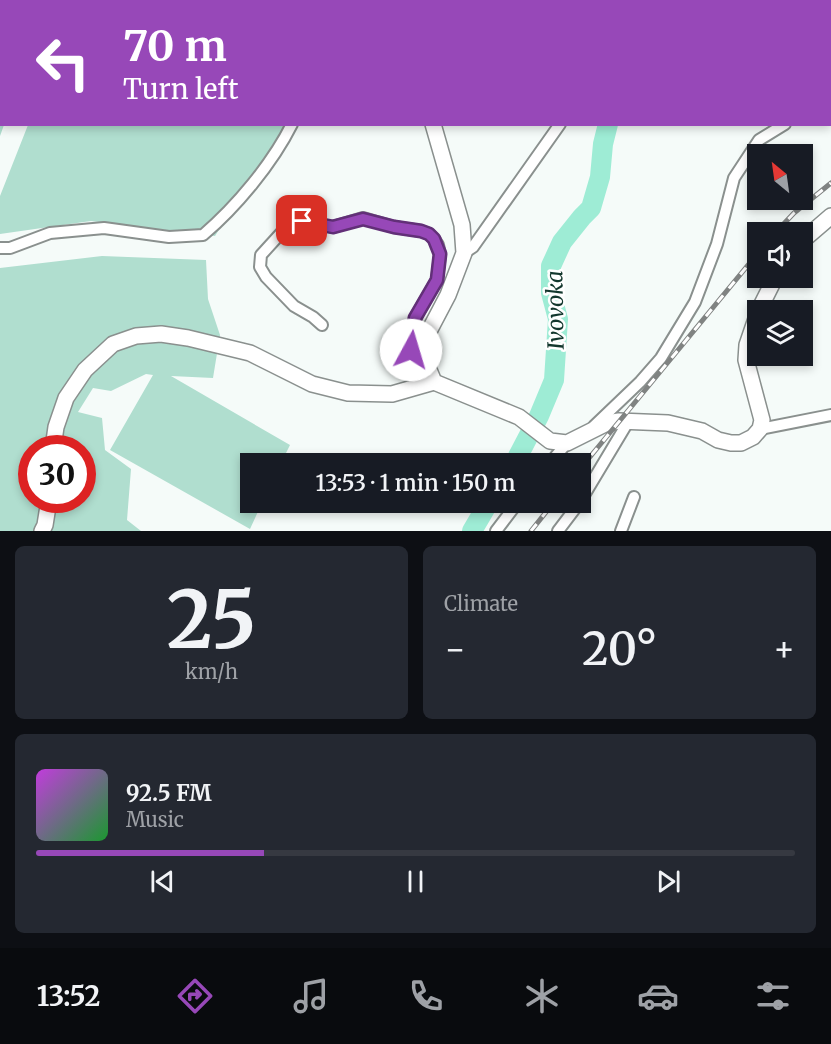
<!DOCTYPE html>
<html lang="en">
<head>
<meta charset="utf-8">
<style>
  :root { --surface:#171b24; --page:#242831; --text:#f1f3f6; --muted:#9ea1a6; --line:#363941; --accent:#9748b8 }
  body { margin:0; font-family:Merriweather,serif; background:var(--page); color:var(--text); height:100vh; display:flex; flex-direction:column; font-size:22px; white-space:nowrap }
  * { box-sizing:border-box; margin:0 }
  p { font-size:20px; color:var(--muted) }
  .icon { flex:none; width:33px; height:33px; fill:none; stroke:currentColor; stroke-width:2; stroke-linecap:round; stroke-linejoin:round }
  .map { position:relative; height:531px; overflow:hidden }
  .drawer { display:flex; flex-direction:column; gap:15px; padding:15px; background:#0d0f14; flex:1 }
  .drawer>* { flex:none }
  .banner { position:absolute; left:0px; top:0px; width:831px; height:126px; box-shadow:0 3px 9px #0003; background:#9748b8; color:#fff; overflow:hidden }
  .needle { width:39px; rotate:331deg }
  .fabs { position:absolute; left:747px; top:144px; display:grid; gap:12px }
  .fabs a { display:grid; place-items:center; width:66px; height:66px; border-radius:0px; background:var(--surface); box-shadow:0 3px 9px #0003; font-size:30px }
  .speed { position:absolute; left:18px; top:435px; display:flex; gap:12px; font-size:30px; font-weight:700; text-align:center }
  .speed>* { display:grid; place-content:center; width:78px; height:78px; border-radius:50%; background:var(--surface); box-shadow:0 3px 9px #0003; line-height:1 }
  .speed .limit { border:9px solid #d22; background:#fff; color:#111 }
  .pin { position:absolute; display:grid; place-items:center; width:51px; height:51px; color:#fff; margin:-26px; border-radius:12px; box-shadow:0 3px 9px #0006 }
  .me { position:absolute; width:66px; margin:-33px; rotate:6deg; stroke-linejoin:round; filter:drop-shadow(0 0 4px #0008) }
  .turn { display:flex; align-items:center; gap:21px; height:126px; padding:0 24px; font-size:27px }
  .turn .icon { width:78px; height:78px; stroke-width:2.5 }
  .turn b { display:block; font-size:42px; line-height:51px }
  .big { font-size:45px; font-weight:600; line-height:1.1 }
  .drawer .card { flex:1; display:flex; flex-direction:column; justify-content:center; gap:9px; min-width:0; padding:0 21px; border-radius:9px; background:var(--page) }
  .drawer .dial { align-items:center; gap:0 }
  .dial b { font-size:78px; line-height:1 }
  .song { display:flex; align-items:center; gap:18px }
  .cover { width:72px; height:72px; border-radius:9px; background:linear-gradient(135deg,hsl(290 70% 55%),hsl(130 70% 35%)) }
  .played { height:6px; border-radius:3px; background:linear-gradient(90deg,var(--accent) 30%,var(--line) 30%) }
  .keys { display:flex; justify-content:space-around; direction:ltr }
  .heat { display:flex; justify-content:space-between; align-items:center; font-size:33px; direction:ltr }
  .drawer .tiles { flex:1; display:grid; gap:15px; grid-template-columns:1fr 1fr }
  .card:last-child { grid-column:span 2 }
  .trip { position:absolute; left:240px; top:453px; width:351px; height:60px; border-radius:0px; background:var(--surface); box-shadow:0 3px 9px #0003; font-weight:600; line-height:60px; text-align:center }
  .tab-bar { display:flex; height:96px; justify-content:space-around; align-items:center; background:#090b0e; color:var(--muted) }
  .tab-bar .icon { width:42px; height:42px }
  .tab-bar .on { color:var(--accent) }
  .tab-bar b { font-size:27px; color:var(--text) }
  .map>svg:first-child { display:block }
  .built { fill:#e2efea }
  .green { fill:#b0decf; fill-rule:evenodd }
  .lines { fill:none; stroke-linecap:round; stroke-linejoin:round }
  .stream { stroke:#72a999; stroke-width:3 }
  .river { stroke:#9eecd5; stroke-width:20 }
  .street-casing { stroke:#8a908e; stroke-width:14 }
  .secondary-casing { stroke:#8a908e; stroke-width:18 }
  .street { stroke:#fff; stroke-width:10 }
  .secondary { stroke:#fff; stroke-width:15 }
  .rail-casing { stroke:#808382; stroke-width:5 }
  .rail { stroke:#fff; stroke-width:3; stroke-dasharray:9; stroke-linecap:butt }
  .route-casing { stroke:#622f78; stroke-width:15 }
  .route { stroke:#9748b8; stroke-width:10 }
  .labels { text-anchor:middle; dominant-baseline:central; stroke-width:5; stroke-linejoin:round; paint-order:stroke }
  .water-label { font-size:22px; font-style:italic; fill:#12372d; stroke:#fff }
</style>
</head>
<body>
<div class="map">
<svg width="831" height="531" viewBox="0 0 831 531">
  <rect width="100%" height="100%" fill="#f5fbf9"/>
  <path class="built" d="M764,0H831V102H830V2L762,1Z"/>
  <path class="green" d="M0,0H22L2,2V124L4,125L0,136Z
    M71,0H253L255,1H71Z
    M28,125H285L215,236L91,221L0,234V196Z
    M102,256L206,260L208,299L220,335L213,378L171,376L290,445L281,463L250,464V502L262,503L250,529L110,450L153,375L146,374L111,391L93,388L78,412L102,418L105,450L131,469L127,520L141,531H0V268ZM32,448H82V500H32Z"/>
  <g class="lines">
    <path class="stream" d="M469,0L472,2
      M605,124L607,130"/>
    <path class="river" d="M742,2L744,0
      M514,464L539,416L554,380L558,319L551,293V266L562,242L582,217L591,208L600,177L603,144L608,124
      M472,531L489,502"/>
    <g class="street-casing">
      <path id="street" d="M278,0L279,2
        M542,0L543,2
        M654,2L656,0
        M0,248H10L50,233L104,228L169,237L203,235C236,207 272,164 292,124
        M464,253L473,247L560,124
        M322,325L313,317L294,306L266,277L260,267L261,255L292,221H302L333,227L363,218L394,227L421,231L429,234L434,239L438,245L440,254L437,280L415,318L411,335V350L417,370L413,389
        M594,426L640,382L661,358L695,302L717,244L734,178L759,140L785,124
        M760,429L831,415
        M549,464L567,443
        M580,502L628,422
        M496,531L518,502
        M558,531L580,502
        M621,531L634,497"/>
    </g>
    <g class="secondary-casing">
      <path id="secondary" d="M375,0L376,2
        M433,124L462,225L464,253L448,295L427,335L424,358L434,382
        M802,241L831,216
        M759,310L775,278
        M53,448L56,427L66,398L85,370L113,344L136,336L161,334L188,338L250,353L312,384L348,393L392,394L434,382L519,417L550,441L567,443L607,423L619,421L668,423L702,431L718,440L731,443H741L753,437L760,429L762,420L746,360L747,345L758,313
        M42,531L45,525L49,500"/>
    </g>
    <use href="#street" class="street"/>
    <use href="#secondary" class="secondary"/>
    <g class="rail-casing">
      <path id="rail" d="M776,232L794,213L831,183
        M580,469L758,253
        M531,531L554,502"/>
    </g>
    <use href="#rail" class="rail"/>
  </g>
  <g class="lines">
    <g class="route-casing">
      <path id="route" d="M302,221L333,227L363,219L394,227L421,231L429,234L434,239L440,254L437,280L415,318L411,350"/>
    </g>
    <use href="#route" class="route"/>
  </g>
  <g class="labels">
    <g class="water-label">
      <text transform="translate(555 310) rotate(-91)">Ivovoka</text>
    </g>
  </g>
</svg>
<div class="fabs">
<a><svg class="needle" viewBox="-14 -14 28 28"><path d="M0-13l5 13h-10z" fill="#e53935"/><path d="M0 13l5-13h-10z" fill="#9ea1a6"/></svg></a>
<a><svg class="icon" aria-label="sound" viewBox="0 0 24 24"><path d="M4 9h4l5-4v14l-5-4H4zM17 9q2 3 0 6"/></svg></a>
<a><svg class="icon" aria-label="layers" viewBox="0 0 24 24"><path d="M12 4l9 5-9 5-9-5zM3 14l9 5 9-5"/></svg></a>
</div>
<div class="speed"><div class="limit">30</div></div>
<div class="pin" style="left:302px;top:221px;background:#d93025"><svg class="icon" aria-label="arrive" viewBox="0 0 24 24"><path d="M6 21V4h12l-3 4 3 4H6"/></svg></div>
<svg class="me" style="left:411px;top:350px" viewBox="-20 -20 40 40"><circle r="19" fill="#fff"/><path d="M0-13L10 11 0 6-10 11z" fill="#9748b8"/></svg>
<div class="trip">13:53 · 1 min · 150 m</div>
<div class="banner">
<div class="turn"><svg class="icon" aria-label="left" viewBox="0 0 24 24"><path d="M17 20v-9H6M10 6l-5 5 5 5"/></svg><div><b>70 m</b>Turn left</div></div>
</div>
</div>
<section class="drawer">
<div class="tiles">
<div class="card dial"><b>25</b><p>km/h</p></div>
<div class="card"><p>Climate</p>
<div class="heat"><a>−</a><b class="big">20°</b><a>+</a></div>
</div>
<div class="card">
<div class="song"><i class="cover"></i><div><b>92.5 FM</b><p>Music</p></div></div>
<div class="played"></div>
<div class="keys"><svg class="icon" aria-label="previous" viewBox="0 0 24 24"><path d="M18 5L8 12l10 7zM5 5v14"/></svg><svg class="icon" aria-label="pause" viewBox="0 0 24 24"><path d="M8 5v14M16 5v14"/></svg><svg class="icon" aria-label="next" viewBox="0 0 24 24"><path d="M6 5l10 7-10 7zM19 5v14"/></svg></div>
</div>
</div>
</section>
<nav class="tab-bar">
<b>13:52</b>
<svg class="icon on" aria-label="directions" viewBox="0 0 24 24"><path d="M12 3l9 9-9 9-9-9zM9 14v-3h6M13 9l2 2-2 2"/></svg>
<svg class="icon" aria-label="music" viewBox="0 0 24 24"><path d="M9 18V5l10-2v13"/><circle cx="6" cy="18" r="3"/><circle cx="16" cy="16" r="3"/></svg>
<svg class="icon" aria-label="phone" viewBox="0 0 24 24"><path d="M5 4h4l2 5-3 2q2 4 5 5l2-3 5 2v4C11 20 4 13 5 4z"/></svg>
<svg class="icon" aria-label="climate" viewBox="0 0 24 24"><path d="M12 3v18M4 7l16 10M4 17L20 7"/></svg>
<svg class="icon" aria-label="car" viewBox="0 0 24 24"><path d="M5 17H2v-5l4-1 3-4h7l3 4 3 1v5h-3M9 17h6M6 11h13"/><circle cx="7" cy="17" r="2"/><circle cx="17" cy="17" r="2"/></svg>
<svg class="icon" aria-label="filters" viewBox="0 0 24 24"><path d="M4 7h16M4 17h16"/><circle cx="9" cy="7" r="2"/><circle cx="15" cy="17" r="2"/></svg>
</nav>
</body>
</html>
